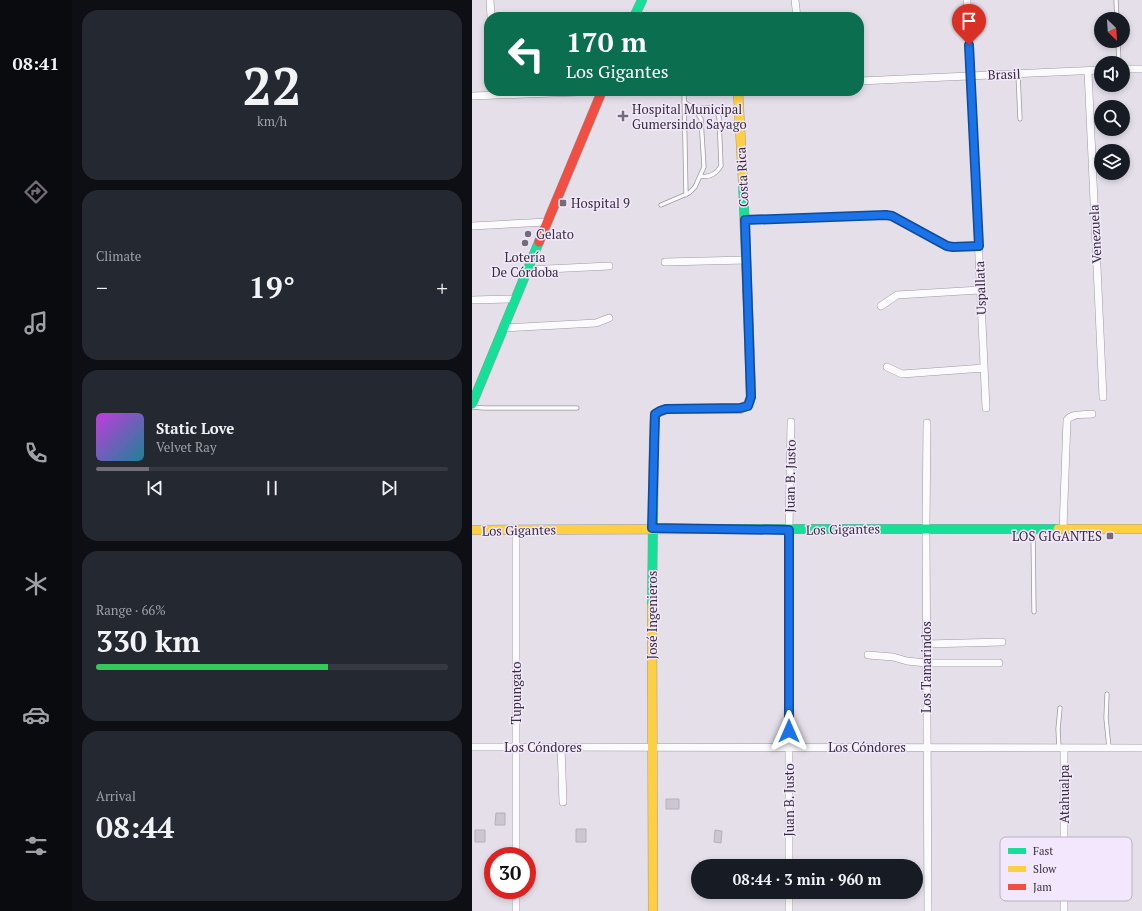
<!DOCTYPE html>
<html lang="en">
<head>
<meta charset="utf-8">
<style>
  :root { --surface:#171b24; --page:#242831; --text:#f1f3f6; --muted:#9ea1a6; --line:#363941; --accent:#726d76 }
  body { margin:0; font-family:"PT Serif",serif; background:var(--page); color:var(--text); height:100vh; display:flex; flex-direction:column; font-size:15px; white-space:nowrap }
  * { box-sizing:border-box; margin:0 }
  p { font-size:13px; color:var(--muted) }
  .icon { flex:none; width:22px; height:22px; fill:none; stroke:currentColor; stroke-width:2; stroke-linecap:round; stroke-linejoin:round }
  .map { position:relative; flex:1; overflow:hidden }
  .details { display:flex; flex-direction:column; gap:10px; padding:10px; background:#0d0f14; width:400px }
  .details>* { flex:none }
  .banner { position:absolute; left:12px; top:12px; width:380px; height:84px; border-radius:16px; box-shadow:0 2px 6px #0003; background:#0b6e4f; color:#fff; overflow:hidden }
  .needle { width:26px; rotate:155deg }
  .fabs { position:absolute; left:622px; top:12px; display:grid; gap:8px }
  .fabs a { display:grid; place-items:center; width:36px; height:36px; border-radius:50%; background:var(--surface); box-shadow:0 2px 6px #0003; font-size:20px }
  .speed { position:absolute; left:12px; top:847px; display:flex; gap:8px; font-size:20px; font-weight:700; text-align:center }
  .speed>* { display:grid; place-content:center; width:52px; height:52px; border-radius:50%; background:var(--surface); box-shadow:0 2px 6px #0003; line-height:1 }
  .speed .limit { border:6px solid #d22; background:#fff; color:#111 }
  .pin { position:absolute; display:grid; place-items:center; width:34px; height:34px; color:#fff; margin:-41px -17px; border-radius:50% 50% 50% 0; rotate:-45deg; box-shadow:0 0 4px #0007 }
  .pin .icon { rotate:45deg }
  .me { position:absolute; width:44px; margin:-22px; rotate:0deg; stroke-linejoin:round; filter:drop-shadow(0 0 3px #0008) }
  .turn { display:flex; align-items:center; gap:14px; height:84px; padding:0 16px; font-size:18px }
  .turn .icon { width:52px; height:52px; stroke-width:2.5 }
  .turn b { display:block; font-size:28px; line-height:34px }
  .big { font-size:30px; font-weight:600; line-height:1.1 }
  .details .card { flex:1; display:flex; flex-direction:column; justify-content:center; gap:6px; min-width:0; padding:0 14px; border-radius:16px; background:var(--page) }
  .details .dial { align-items:center; gap:0 }
  .dial b { font-size:52px; line-height:1 }
  .song { display:flex; align-items:center; gap:12px }
  .cover { width:48px; height:48px; border-radius:6px; background:linear-gradient(135deg,hsl(290 70% 55%),hsl(190 70% 35%)) }
  .played { height:4px; border-radius:2px; background:linear-gradient(90deg,var(--accent) 15%,var(--line) 15%) }
  .keys { display:flex; justify-content:space-around; direction:ltr }
  .heat { display:flex; justify-content:space-between; align-items:center; font-size:22px; direction:ltr }
  .charge { height:6px; border-radius:3px; background:linear-gradient(90deg,#34c759 66%,var(--line) 0) }
  .trip { position:absolute; left:219px; top:859px; width:232px; height:40px; border-radius:20px; background:var(--surface); box-shadow:0 2px 6px #0003; font-weight:600; line-height:40px; text-align:center }
  main { display:flex; flex:1; min-height:0 }
  .menu { display:flex; flex-direction:column; width:72px; justify-content:space-around; align-items:center; background:#090b0e; color:var(--muted) }
  .menu .icon { width:28px; height:28px }
  .menu .active { color:var(--accent) }
  .menu b { font-size:18px; color:var(--text) }
  .map>svg:first-child { display:block }
  .building { fill:#cbc6d0; stroke:#b5b0b8 }
  .lines { fill:none; stroke-linecap:round; stroke-linejoin:round }
  .lane-casing { stroke:#9d99a1; stroke-width:5 }
  .street-casing { stroke:#9d99a1; stroke-width:8 }
  .fast-casing { stroke:#9d99a1; stroke-width:10 }
  .slow-casing { stroke:#9d99a1; stroke-width:10 }
  .jam-casing { stroke:#9d99a1; stroke-width:10 }
  .lane { stroke:#fbfafc; stroke-width:3.5 }
  .street { stroke:#fbfafc; stroke-width:7 }
  .fast { stroke:#16e098; stroke-width:9 }
  .slow { stroke:#ffcf43; stroke-width:9 }
  .jam { stroke:#f24e42; stroke-width:9 }
  .route-casing { stroke:#114b97; stroke-width:10 }
  .route { stroke:#1a73e8; stroke-width:7 }
  .poi-dot { fill:#726d76; stroke:#f3e7fd; stroke-width:1.5 }
  .labels { text-anchor:middle; dominant-baseline:central; stroke-width:3; stroke-linejoin:round; paint-order:stroke }
  .street-label { font-size:13px; fill:#342f38; stroke:#f3e7fd }
  .poi-label { font-size:13px; fill:#342f38; stroke:#f3e7fd; text-anchor:start }
  .key { fill:#f3e7fd; stroke:#bab0c2; stroke-width:1 }
  .key-label { font-size:11px; fill:#342f38 }
</style>
</head>
<body>
<main>
<nav class="menu">
<b>08:41</b>
<svg class="icon active" aria-label="directions" viewBox="0 0 24 24"><path d="M12 3l9 9-9 9-9-9zM9 14v-3h6M13 9l2 2-2 2"/></svg>
<svg class="icon" aria-label="music" viewBox="0 0 24 24"><path d="M9 18V5l10-2v13"/><circle cx="6" cy="18" r="3"/><circle cx="16" cy="16" r="3"/></svg>
<svg class="icon" aria-label="phone" viewBox="0 0 24 24"><path d="M5 4h4l2 5-3 2q2 4 5 5l2-3 5 2v4C11 20 4 13 5 4z"/></svg>
<svg class="icon" aria-label="climate" viewBox="0 0 24 24"><path d="M12 3v18M4 7l16 10M4 17L20 7"/></svg>
<svg class="icon" aria-label="car" viewBox="0 0 24 24"><path d="M5 17H2v-5l4-1 3-4h7l3 4 3 1v5h-3M9 17h6M6 11h13"/><circle cx="7" cy="17" r="2"/><circle cx="17" cy="17" r="2"/></svg>
<svg class="icon" aria-label="filters" viewBox="0 0 24 24"><path d="M4 7h16M4 17h16"/><circle cx="9" cy="7" r="2"/><circle cx="15" cy="17" r="2"/></svg>
</nav>
<section class="details">
<div class="card dial"><b>22</b><p>km/h</p></div>
<div class="card"><p>Climate</p>
<div class="heat"><a>−</a><b class="big">19°</b><a>+</a></div>
</div>
<div class="card">
<div class="song"><i class="cover"></i><div><b>Static Love</b><p>Velvet Ray</p></div></div>
<div class="played"></div>
<div class="keys"><svg class="icon" aria-label="previous" viewBox="0 0 24 24"><path d="M18 5L8 12l10 7zM5 5v14"/></svg><svg class="icon" aria-label="pause" viewBox="0 0 24 24"><path d="M8 5v14M16 5v14"/></svg><svg class="icon" aria-label="next" viewBox="0 0 24 24"><path d="M6 5l10 7-10 7zM19 5v14"/></svg></div>
</div>
<div class="card"><p>Range · 66%</p><b class="big">330 km</b><div class="charge"></div></div>
<div class="card"><p>Arrival</p><b class="big">08:44</b></div>
</section>
<div class="map">
<svg width="670" height="911" viewBox="0 0 670 911">
  <rect width="100%" height="100%" fill="#e5dfea"/>
  <path class="building" d="M194,799H207V809H194Z
    M24,813H33V825H23Z
    M104,829H114V842H104Z
    M3,830H13V842H3Z
    M243,830L250,831L249,843L242,842Z"/>
  <g class="lines">
    <g class="lane-casing">
      <path id="lane" d="M644,0L645,19
        M646,41L647,63
        M546,74L548,119
        M212,91L214,195
        M223,109C235,108 241,104 247,117L249,166C244,174 237,178 228,176
        M189,205L217,193L223,187L232,167L229,119L223,109L212,102
        M0,407L12,408H105
        M561,530L562,612
        M635,694L634,718L637,748
        M587,748L586,729L588,708"/>
    </g>
    <g class="street-casing">
      <path id="street" d="M18,0L19,17
        M323,0L325,17
        M495,0L514,408
        M651,69H670
        M616,71L631,397
        M387,81L629,70
        M0,96L131,91
        M273,220L414,215L420,216L475,246L481,247L507,246
        M0,226L75,222
        M193,262L274,260
        M55,270L137,266
        M0,300L43,299
        M409,306L425,295L508,290
        M31,328L124,323L137,318
        M415,367L430,374L512,368
        M455,423L454,528L456,911
        M591,529L595,420C600,413 611,415 620,414
        M455,644L530,642
        M396,655L421,657L435,661L454,663H527
        M0,747L670,748
        M89,747L91,802
        M44,856V529
        M317,866V530L319,422
        M44,890V911
        M317,911V892
        M592,911V748"/>
    </g>
    <g class="fast-casing">
      <path id="fast" d="M162,17L170,0
        M271,182L277,333
        M0,404L67,242
        M242,529H586
        M180,606L182,434"/>
    </g>
    <g class="slow-casing">
      <path id="slow" d="M266,91L271,182
        M182,434L183,414L194,409H268L276,405L279,397L277,333
        M586,529H670
        M0,530L242,529
        M180,606L181,911"/>
    </g>
    <g class="jam-casing">
      <path id="jam" d="M67,242L130,91"/>
    </g>
    <use href="#lane" class="lane"/>
    <use href="#street" class="street"/>
    <use href="#fast" class="fast"/>
    <use href="#slow" class="slow"/>
    <use href="#jam" class="jam"/>
  </g>
  <g class="lines">
    <g class="route-casing">
      <path id="route" d="M317,731V530L180,528L183,414L188,411L194,409L268,408L276,406L279,397L273,220L414,215L420,216L475,246L481,247L507,246L497,45"/>
    </g>
    <use href="#route" class="route"/>
  </g>
  <g class="poi-dot">
    <path d="M149 110h4v4h4v4h-4v4h-4v-4h-4v-4h4z"/>
    <rect x="87" y="199" width="8" height="8" rx="2"/>
    <circle cx="56" cy="234" r="4"/>
    <circle cx="53" cy="243" r="4"/>
    <rect x="634" y="532" width="8" height="8" rx="2"/>
  </g>
  <g class="labels">
    <g class="street-label">
      <text transform="translate(532 74) rotate(-2)">Brasil</text>
      <text transform="translate(270 177) rotate(-93)">Costa Rica</text>
      <text transform="translate(623 234) rotate(-93)">Venezuela</text>
      <text transform="translate(508 288) rotate(-92)">Uspallata</text>
      <text transform="translate(318 476) rotate(-89)">Juan B. Justo</text>
      <text transform="translate(371 529) rotate(-1)">Los Gigantes</text>
      <text transform="translate(47 530) rotate(-1)">Los Gigantes</text>
      <text transform="translate(180 615) rotate(-90)">José Ingenieros</text>
      <text transform="translate(454 667) rotate(-90)">Los Tamarindos</text>
      <text transform="translate(44 693) rotate(-90)">Tupungato</text>
      <text x="71" y="747">Los Cóndores</text>
      <text x="395" y="747">Los Cóndores</text>
      <text transform="translate(592 794) rotate(-90)">Atahualpa</text>
      <text transform="translate(317 800) rotate(-90)">Juan B. Justo</text>
    </g>
    <g class="poi-label">
      <text x="160" y="109">Hospital Municipal<tspan x="160" dy="15">Gumersindo Sayago</tspan></text>
      <text x="99" y="203">Hospital 9</text>
      <text x="64" y="234">Gelato</text>
      <text x="53" y="257" text-anchor="middle">Lotería<tspan x="53" dy="15">De Córdoba</tspan></text>
      <text x="630" y="536" text-anchor="end">LOS GIGANTES</text>
    </g>
  </g>
  <rect x="528" y="837" width="132" height="64" rx="6" class="key"/>
  <rect x="536" y="848" width="18" height="6" fill="#16e098"/>
  <rect x="536" y="866" width="18" height="6" fill="#ffcf43"/>
  <rect x="536" y="884" width="18" height="6" fill="#f24e42"/>
  <g class="key-label">
    <text x="561" y="855">Fast</text>
    <text x="561" y="873">Slow</text>
    <text x="561" y="891">Jam</text>
  </g>
</svg>
<div class="fabs">
<a><svg class="needle" viewBox="-14 -14 28 28"><path d="M0-13l5 13h-10z" fill="#e53935"/><path d="M0 13l5-13h-10z" fill="#9ea1a6"/></svg></a>
<a><svg class="icon" aria-label="sound" viewBox="0 0 24 24"><path d="M4 9h4l5-4v14l-5-4H4zM17 9q2 3 0 6"/></svg></a>
<a><svg class="icon" aria-label="search" viewBox="0 0 24 24"><circle cx="10" cy="10" r="6"/><path d="M15 15l6 6"/></svg></a>
<a><svg class="icon" aria-label="layers" viewBox="0 0 24 24"><path d="M12 4l9 5-9 5-9-5zM3 14l9 5 9-5"/></svg></a>
</div>
<div class="speed"><div class="limit">30</div></div>
<div class="pin" style="left:497px;top:45px;background:#d93025"><svg class="icon" aria-label="arrive" viewBox="0 0 24 24"><path d="M6 21V4h12l-3 4 3 4H6"/></svg></div>
<svg class="me" style="left:317px;top:731px" viewBox="-20 -20 40 40"><path d="M0-17L14 15 0 8-14 15z" fill="#1a73e8" stroke="#fff" stroke-width="4"/></svg>
<div class="trip">08:44 · 3 min · 960 m</div>
<div class="banner">
<div class="turn"><svg class="icon" aria-label="left" viewBox="0 0 24 24"><path d="M17 20v-9H6M10 6l-5 5 5 5"/></svg><div><b>170 m</b>Los Gigantes</div></div>
</div>
</div>
</main>
</body>
</html>
